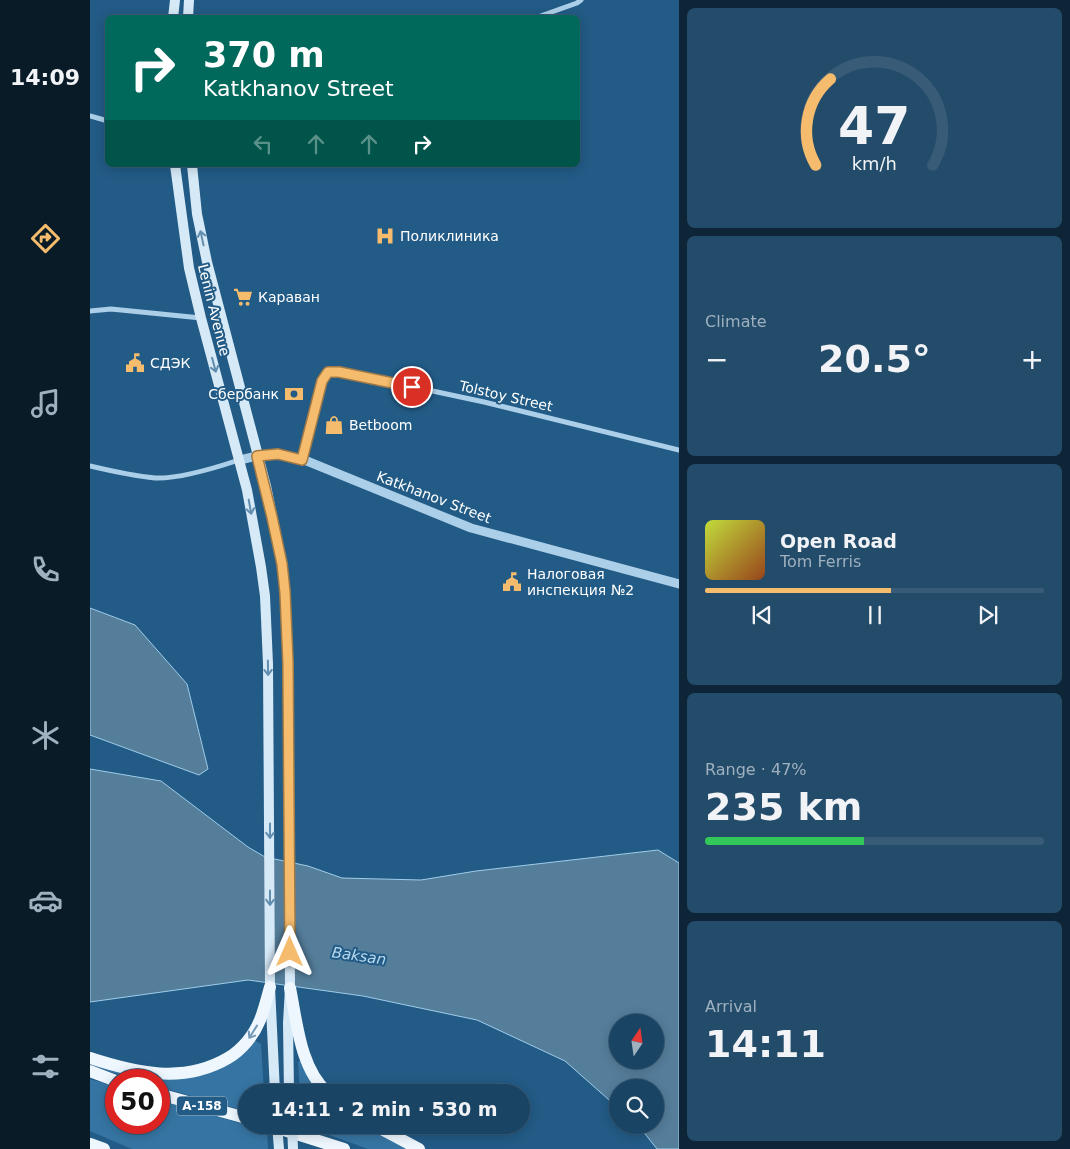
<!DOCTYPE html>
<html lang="en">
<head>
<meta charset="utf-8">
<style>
  :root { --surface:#1a4464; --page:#234b6a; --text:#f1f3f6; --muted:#9fb0bf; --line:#385c78; --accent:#f5bc6e }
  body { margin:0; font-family:"DejaVu Sans",sans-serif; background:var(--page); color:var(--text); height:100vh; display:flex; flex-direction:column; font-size:19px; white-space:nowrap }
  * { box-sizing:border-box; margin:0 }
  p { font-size:16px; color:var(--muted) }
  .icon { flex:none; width:28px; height:28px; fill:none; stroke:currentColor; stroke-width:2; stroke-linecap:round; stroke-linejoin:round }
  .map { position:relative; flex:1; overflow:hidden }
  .details { display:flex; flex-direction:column; gap:8px; padding:8px; background:#0e2537; width:391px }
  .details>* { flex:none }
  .hud { position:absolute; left:15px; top:15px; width:475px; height:152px; border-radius:8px; box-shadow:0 2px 12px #0003,0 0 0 1px var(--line); background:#00695c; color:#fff; overflow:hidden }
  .needle { width:32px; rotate:13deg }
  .tools { position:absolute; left:519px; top:1014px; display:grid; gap:10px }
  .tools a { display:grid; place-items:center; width:55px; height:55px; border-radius:50%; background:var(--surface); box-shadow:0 2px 12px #0003,0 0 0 1px var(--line); font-size:25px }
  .speed { position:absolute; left:15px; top:1069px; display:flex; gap:10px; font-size:25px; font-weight:700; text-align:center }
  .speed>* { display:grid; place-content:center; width:65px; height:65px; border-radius:50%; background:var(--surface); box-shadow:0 2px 12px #0003,0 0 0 1px var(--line); line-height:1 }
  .speed .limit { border:8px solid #d22; background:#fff; color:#111 }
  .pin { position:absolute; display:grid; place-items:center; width:42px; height:42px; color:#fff; margin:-21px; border:2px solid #fff; border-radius:50%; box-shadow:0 1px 5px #0007 }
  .me { position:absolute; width:55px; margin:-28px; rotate:0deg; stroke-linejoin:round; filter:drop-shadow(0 0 4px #0008) }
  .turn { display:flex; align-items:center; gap:18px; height:105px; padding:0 15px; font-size:22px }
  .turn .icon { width:65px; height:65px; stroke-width:2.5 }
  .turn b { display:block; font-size:35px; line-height:42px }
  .lanes { display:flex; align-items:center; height:48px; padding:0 15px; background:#0003; justify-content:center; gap:25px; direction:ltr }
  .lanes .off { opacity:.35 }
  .big { font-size:38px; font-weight:600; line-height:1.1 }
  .details .tile { flex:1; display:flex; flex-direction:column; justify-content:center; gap:8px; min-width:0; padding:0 18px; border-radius:8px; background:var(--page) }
  .details .dial { align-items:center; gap:0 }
  .dial svg { height:130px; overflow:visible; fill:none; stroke:var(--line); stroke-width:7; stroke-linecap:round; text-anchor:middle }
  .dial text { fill:var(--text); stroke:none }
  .song { display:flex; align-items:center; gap:15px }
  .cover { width:60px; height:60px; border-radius:8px; background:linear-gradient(135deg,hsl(70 70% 55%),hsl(20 70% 35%)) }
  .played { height:5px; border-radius:2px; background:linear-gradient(90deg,var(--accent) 55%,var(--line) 55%) }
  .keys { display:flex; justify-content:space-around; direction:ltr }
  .heat { display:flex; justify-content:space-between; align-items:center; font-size:28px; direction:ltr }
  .charge { height:8px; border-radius:4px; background:linear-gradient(90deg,#34c759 47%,var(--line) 0) }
  .trip { position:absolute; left:148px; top:1084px; width:292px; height:50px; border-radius:25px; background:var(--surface); box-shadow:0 2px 12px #0003,0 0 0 1px var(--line); font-weight:600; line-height:50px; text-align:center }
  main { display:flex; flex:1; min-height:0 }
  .tab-bar { display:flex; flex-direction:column; width:90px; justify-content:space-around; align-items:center; background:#0a1b28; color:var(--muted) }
  .tab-bar .icon { width:35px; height:35px }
  .tab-bar .on { color:var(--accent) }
  .tab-bar b { font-size:22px; color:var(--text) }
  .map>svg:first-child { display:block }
  .green { fill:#3675a3 }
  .water { fill:#557e9b; stroke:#9fccea; fill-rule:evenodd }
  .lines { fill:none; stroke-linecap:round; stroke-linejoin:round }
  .minor { stroke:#accfe9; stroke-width:5 }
  .tertiary { stroke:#accfe9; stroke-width:9 }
  .secondary { stroke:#d6e9f7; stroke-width:10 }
  .primary { stroke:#eff7fe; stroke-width:12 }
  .secondary-bridge { stroke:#d6e9f7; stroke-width:10 }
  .oneway { stroke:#618dae }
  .oneway2 { stroke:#7499b6 }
  .route-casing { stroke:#9f7a48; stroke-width:12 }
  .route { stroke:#f5bc6e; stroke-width:9 }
  .labels { text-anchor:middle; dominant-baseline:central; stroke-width:4; stroke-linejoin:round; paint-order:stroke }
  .shield { fill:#225b86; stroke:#bdcedb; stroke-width:1 }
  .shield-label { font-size:12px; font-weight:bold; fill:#fff }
  .poi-label { font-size:14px; fill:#fff; stroke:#225b86; text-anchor:start }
  .street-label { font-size:14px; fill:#fff; stroke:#225b86 }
  .water-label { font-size:15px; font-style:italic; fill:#b7d9f0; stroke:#225b86 }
</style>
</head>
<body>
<main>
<nav class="tab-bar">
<b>14:09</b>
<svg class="icon on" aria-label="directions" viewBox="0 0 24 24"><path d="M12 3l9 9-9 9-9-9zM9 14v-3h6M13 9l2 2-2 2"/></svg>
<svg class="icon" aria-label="music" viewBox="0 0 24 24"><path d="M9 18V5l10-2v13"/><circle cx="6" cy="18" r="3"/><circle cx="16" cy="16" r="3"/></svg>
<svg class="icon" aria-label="phone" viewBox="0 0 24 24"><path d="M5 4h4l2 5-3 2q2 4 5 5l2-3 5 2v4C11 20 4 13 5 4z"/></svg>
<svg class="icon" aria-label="climate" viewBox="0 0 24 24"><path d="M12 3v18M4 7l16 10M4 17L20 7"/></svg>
<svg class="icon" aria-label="car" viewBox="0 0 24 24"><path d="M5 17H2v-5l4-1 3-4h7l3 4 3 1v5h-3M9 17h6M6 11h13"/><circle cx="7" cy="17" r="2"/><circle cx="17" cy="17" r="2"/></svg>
<svg class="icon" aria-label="filters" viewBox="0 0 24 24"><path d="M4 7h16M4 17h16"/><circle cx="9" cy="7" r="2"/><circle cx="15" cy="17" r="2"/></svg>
</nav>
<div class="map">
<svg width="589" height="1149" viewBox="0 0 589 1149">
  <rect width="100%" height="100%" fill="#225b86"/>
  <path class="green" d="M164,1040L171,1044L174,1092H156V1111L69,1087V1080H46L2,1066L3,1064C34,1070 92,1088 120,1072C135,1063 150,1051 164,1040Z
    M212,1060L230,1092H210L208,1062Z
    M0,1079L26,1087V1122H69V1100L177,1131L178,1149H42L0,1131Z
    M212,1125H273L322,1149H278Z"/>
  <path class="water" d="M0,608L45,625L97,684L118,769L109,775L0,735Z
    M0,769L71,781L158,847L175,857L218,866L252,878L331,880L386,871L568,850L589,863V1149H567L548,1125H565V1088H528L527,1107L475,1061L387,1020L273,996L158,980L0,1002ZM528,1022H565V1060H528Z"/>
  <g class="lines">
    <path class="minor" d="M445,18L487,3L491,0
      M0,116L18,121
      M0,311L21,309L111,318
      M212,459L232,381L237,372L249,371L394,402L589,450
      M0,466C21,471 43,476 65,478C90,479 125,468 149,460"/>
    <path class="tertiary" d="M150,460L167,456L188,454L212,459L381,528L589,584"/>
    <path class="secondary" d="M83,18L85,0
      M98,18L99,0
      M85,165L99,268L111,318L157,490L171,567L175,596L178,664L180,987L185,1092
      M102,165L107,214L117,262L176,486L192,564L195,591L198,663L200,988L198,1023L199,1092"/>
    <path class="primary" d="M200,988C207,1022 210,1068 237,1092
      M0,1058C46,1073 94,1084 138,1058C152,1050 164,1035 170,1020C174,1010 177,998 180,987
      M0,1071L26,1081
      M69,1094L156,1118
      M178,1125L254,1149
      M284,1125L329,1149
      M0,1144L14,1149"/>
    <path class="secondary-bridge" d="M187,1125L189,1149
      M202,1125L203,1149"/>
  </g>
  <defs><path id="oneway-shaft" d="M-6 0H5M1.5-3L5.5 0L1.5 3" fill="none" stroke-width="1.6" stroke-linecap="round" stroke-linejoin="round" transform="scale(1.25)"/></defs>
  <g class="oneway">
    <use href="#oneway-shaft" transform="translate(112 238) rotate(-102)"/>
    <use href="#oneway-shaft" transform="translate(124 365) rotate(75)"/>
    <use href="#oneway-shaft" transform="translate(160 507) rotate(80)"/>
    <use href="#oneway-shaft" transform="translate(178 668) rotate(89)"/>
    <use href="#oneway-shaft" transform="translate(180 831) rotate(90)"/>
    <use href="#oneway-shaft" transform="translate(180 898) rotate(90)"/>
  </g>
  <use class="oneway2" href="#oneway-shaft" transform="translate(163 1032) rotate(122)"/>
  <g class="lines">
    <g class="route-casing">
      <path id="route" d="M200,952L198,663L195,592L192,564L182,517L167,456L188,454L212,460L232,381L238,372H249L322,387"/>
    </g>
    <use href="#route" class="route"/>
  </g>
  <defs>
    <g id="hospital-bare" transform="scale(1.5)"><path d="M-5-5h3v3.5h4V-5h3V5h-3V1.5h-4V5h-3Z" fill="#f5bc6e" stroke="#225b86" stroke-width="2.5" paint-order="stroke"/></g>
    <g id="supermarket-bare" transform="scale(1.5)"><path d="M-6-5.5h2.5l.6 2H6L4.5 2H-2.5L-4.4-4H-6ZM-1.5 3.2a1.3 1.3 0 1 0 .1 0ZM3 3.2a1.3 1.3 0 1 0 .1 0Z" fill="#f5bc6e" stroke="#225b86" stroke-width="2.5" paint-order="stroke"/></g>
    <g id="civic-bare" transform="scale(1.5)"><path d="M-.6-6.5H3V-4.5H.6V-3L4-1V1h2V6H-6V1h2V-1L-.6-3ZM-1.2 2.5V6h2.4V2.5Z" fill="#f5bc6e" stroke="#225b86" stroke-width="2.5" paint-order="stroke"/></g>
    <g id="bank-bare" transform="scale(1.5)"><path d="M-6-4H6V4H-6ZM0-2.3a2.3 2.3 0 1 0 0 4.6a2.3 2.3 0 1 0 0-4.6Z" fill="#f5bc6e" stroke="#225b86" stroke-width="2.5" paint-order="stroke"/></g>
    <g id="shop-bare" transform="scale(1.5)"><path d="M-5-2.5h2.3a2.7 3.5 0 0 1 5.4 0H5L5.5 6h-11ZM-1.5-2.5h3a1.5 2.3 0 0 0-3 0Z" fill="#f5bc6e" stroke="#225b86" stroke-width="2.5" paint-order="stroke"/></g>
  </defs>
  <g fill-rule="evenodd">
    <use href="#hospital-bare" x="295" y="236"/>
    <use href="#supermarket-bare" x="153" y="297"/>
    <use href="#civic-bare" x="45" y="363"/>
    <use href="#bank-bare" x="204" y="394"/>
    <use href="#shop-bare" x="244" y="425"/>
    <use href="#civic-bare" x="422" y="582"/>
  </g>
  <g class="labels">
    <rect class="shield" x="87" y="1096.5" width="50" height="19" rx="4"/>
    <g class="shield-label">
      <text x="112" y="1106">А-158</text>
    </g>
    <g class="poi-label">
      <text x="310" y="236">Поликлиника</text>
      <text x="168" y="297">Караван</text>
      <text x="60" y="363">СДЭК</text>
      <text x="189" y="394" text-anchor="end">Сбербанк</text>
      <text x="259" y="425">Betboom</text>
      <text x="437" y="574">Налоговая<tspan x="437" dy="16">инспекция №2</tspan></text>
    </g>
    <g class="street-label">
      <text transform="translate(124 310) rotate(76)">Lenin Avenue</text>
      <text transform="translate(416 396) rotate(13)">Tolstoy Street</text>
      <text transform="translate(344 497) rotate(21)">Katkhanov Street</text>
    </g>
    <g class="water-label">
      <text transform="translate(269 956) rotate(8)">Baksan</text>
    </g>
  </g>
</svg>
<div class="tools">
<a><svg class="needle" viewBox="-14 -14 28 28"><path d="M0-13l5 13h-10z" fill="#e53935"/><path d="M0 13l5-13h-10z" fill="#9fb0bf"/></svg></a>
<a><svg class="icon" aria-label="search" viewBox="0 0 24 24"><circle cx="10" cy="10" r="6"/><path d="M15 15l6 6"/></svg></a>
</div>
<div class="speed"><div class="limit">50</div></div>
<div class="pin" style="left:322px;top:387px;background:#d93025"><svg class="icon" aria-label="arrive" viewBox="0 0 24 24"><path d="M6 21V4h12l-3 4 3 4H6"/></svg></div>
<svg class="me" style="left:200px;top:952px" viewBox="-20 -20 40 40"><path d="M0-17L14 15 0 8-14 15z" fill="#f5bc6e" stroke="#fff" stroke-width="4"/></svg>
<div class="trip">14:11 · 2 min · 530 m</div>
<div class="hud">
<div class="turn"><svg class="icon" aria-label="right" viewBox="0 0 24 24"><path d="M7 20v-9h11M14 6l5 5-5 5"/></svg><div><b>370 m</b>Katkhanov Street</div></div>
<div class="lanes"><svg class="icon off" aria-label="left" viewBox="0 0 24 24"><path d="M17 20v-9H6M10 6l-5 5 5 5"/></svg><svg class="icon off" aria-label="ahead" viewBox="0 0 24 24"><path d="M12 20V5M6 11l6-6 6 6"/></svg><svg class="icon off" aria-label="ahead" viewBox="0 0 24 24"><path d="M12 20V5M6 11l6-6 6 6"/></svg><svg class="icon" aria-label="right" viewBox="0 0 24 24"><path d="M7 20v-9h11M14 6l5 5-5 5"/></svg></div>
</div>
</div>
<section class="details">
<div class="tile dial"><svg viewBox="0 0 100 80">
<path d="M14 69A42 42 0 1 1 86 69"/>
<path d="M14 69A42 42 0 0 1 23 16" stroke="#f5bc6e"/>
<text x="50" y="56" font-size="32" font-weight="700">47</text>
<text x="50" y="72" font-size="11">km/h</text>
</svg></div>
<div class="tile"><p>Climate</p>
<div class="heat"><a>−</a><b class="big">20.5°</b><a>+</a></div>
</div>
<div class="tile">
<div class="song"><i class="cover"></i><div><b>Open Road</b><p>Tom Ferris</p></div></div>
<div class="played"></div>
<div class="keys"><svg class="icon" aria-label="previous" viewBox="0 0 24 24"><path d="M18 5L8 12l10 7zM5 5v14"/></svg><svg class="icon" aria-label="pause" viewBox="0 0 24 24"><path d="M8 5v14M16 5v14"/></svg><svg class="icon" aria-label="next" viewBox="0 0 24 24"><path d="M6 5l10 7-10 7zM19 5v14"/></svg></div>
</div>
<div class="tile"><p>Range · 47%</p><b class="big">235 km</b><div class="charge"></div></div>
<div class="tile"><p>Arrival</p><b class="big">14:11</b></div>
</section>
</main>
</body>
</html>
